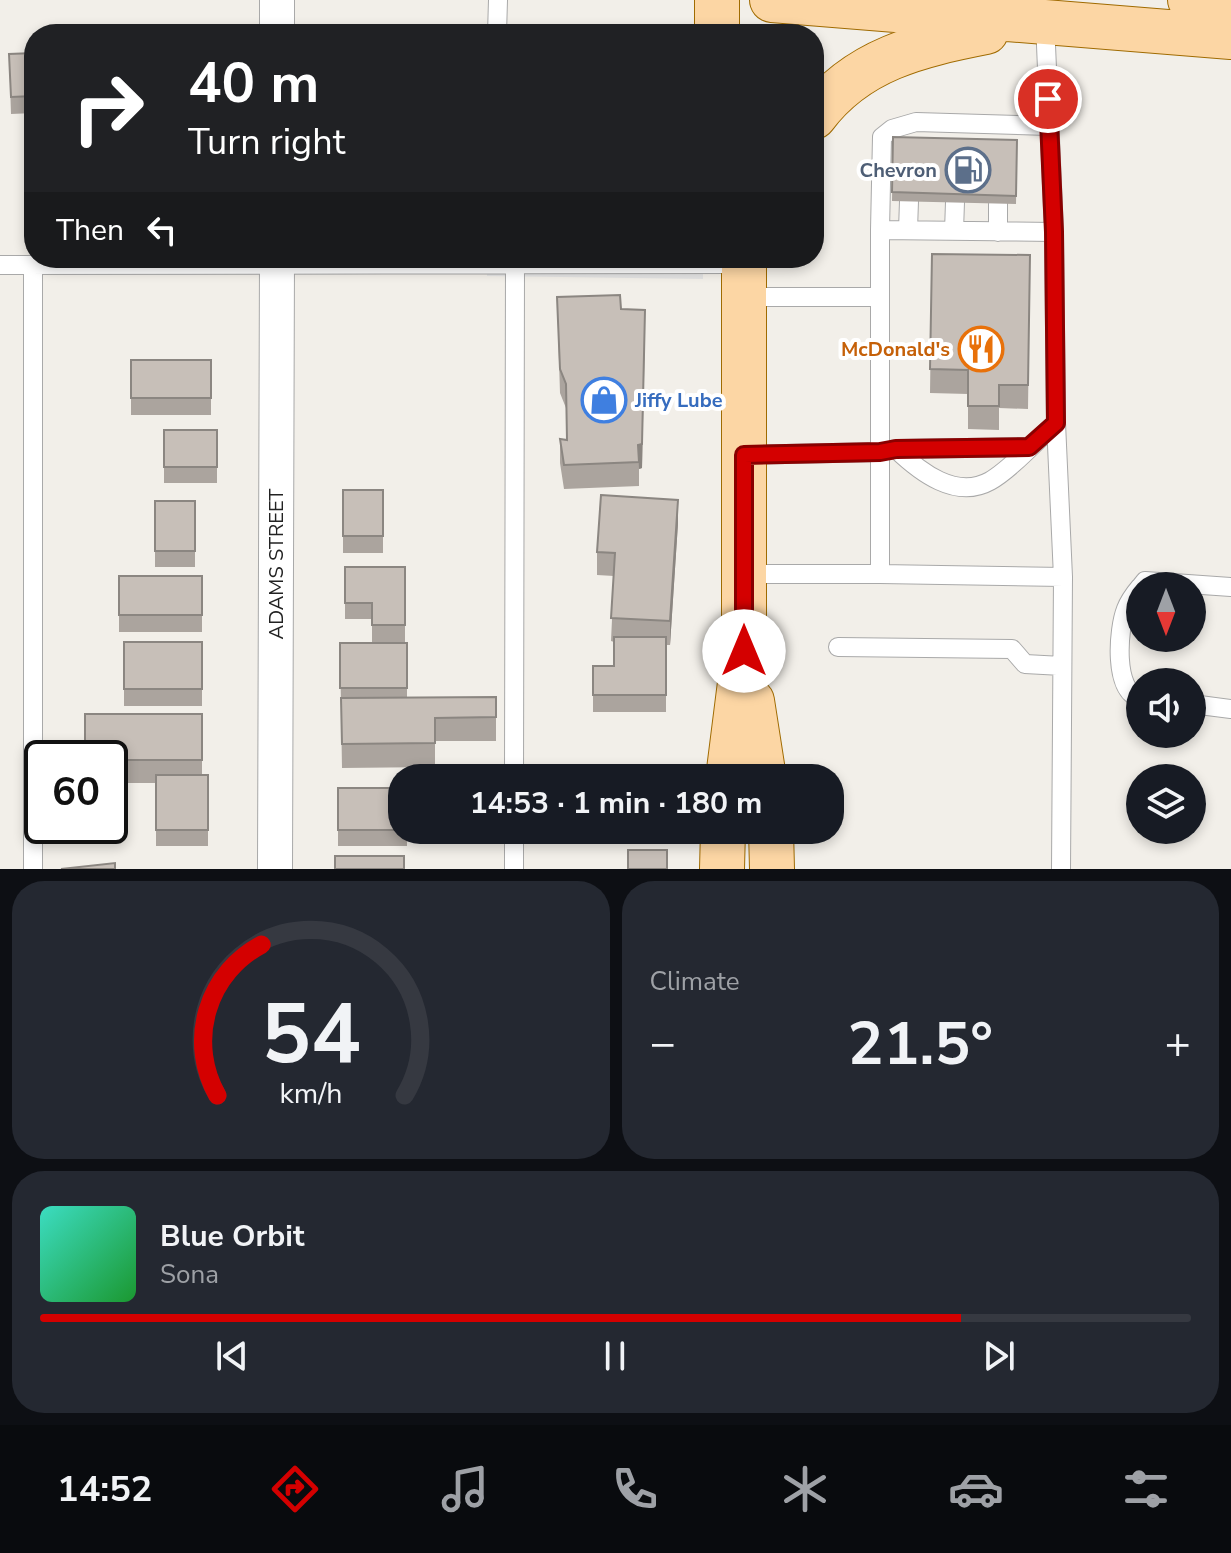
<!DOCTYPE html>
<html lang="en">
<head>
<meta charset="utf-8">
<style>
  :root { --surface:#171b24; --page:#242831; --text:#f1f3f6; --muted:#9ea1a6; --line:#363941; --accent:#d40000 }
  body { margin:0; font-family:"Nunito Sans",sans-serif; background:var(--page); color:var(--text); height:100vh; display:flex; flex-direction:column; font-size:30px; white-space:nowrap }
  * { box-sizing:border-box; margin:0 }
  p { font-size:26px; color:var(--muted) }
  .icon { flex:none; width:44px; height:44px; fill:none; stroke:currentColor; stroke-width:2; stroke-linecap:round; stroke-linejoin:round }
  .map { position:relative; height:869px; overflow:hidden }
  .details { display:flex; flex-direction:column; gap:12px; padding:12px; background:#0d0f14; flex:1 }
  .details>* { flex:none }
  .banner { position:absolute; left:24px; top:24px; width:800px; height:244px; border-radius:32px; box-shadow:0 4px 12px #0003; background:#202124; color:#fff; overflow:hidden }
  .needle { width:52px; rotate:180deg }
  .controls { position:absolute; left:1126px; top:572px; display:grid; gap:16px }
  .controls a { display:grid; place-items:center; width:80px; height:80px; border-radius:50%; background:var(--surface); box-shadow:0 4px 12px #0003; font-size:40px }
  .speed { position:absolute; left:24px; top:740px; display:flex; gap:16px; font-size:40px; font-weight:700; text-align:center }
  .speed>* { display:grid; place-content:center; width:104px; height:104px; border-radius:50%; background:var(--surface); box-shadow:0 4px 12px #0003; line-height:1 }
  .speed .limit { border:4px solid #111; border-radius:12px; background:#fff; color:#111 }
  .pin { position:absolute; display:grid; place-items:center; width:68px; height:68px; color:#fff; margin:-34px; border:4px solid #fff; border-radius:50%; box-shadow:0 2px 8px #0007 }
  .me { position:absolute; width:88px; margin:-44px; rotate:0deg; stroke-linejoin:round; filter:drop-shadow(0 0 6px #0008) }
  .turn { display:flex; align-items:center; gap:28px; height:168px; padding:0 32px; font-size:36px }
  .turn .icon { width:104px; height:104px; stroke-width:2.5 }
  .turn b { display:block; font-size:56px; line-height:68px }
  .then { display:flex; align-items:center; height:76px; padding:0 32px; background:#0003; gap:16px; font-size:30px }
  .big { font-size:60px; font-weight:700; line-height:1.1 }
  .details .widget { flex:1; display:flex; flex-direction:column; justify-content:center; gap:12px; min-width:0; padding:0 28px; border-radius:32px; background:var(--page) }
  .details .dial { align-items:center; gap:0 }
  .dial svg { height:208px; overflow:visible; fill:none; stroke:var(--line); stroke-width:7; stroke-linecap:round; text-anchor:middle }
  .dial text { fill:var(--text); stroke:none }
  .song { display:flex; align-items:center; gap:24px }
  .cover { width:96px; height:96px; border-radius:12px; background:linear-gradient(135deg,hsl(170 70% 55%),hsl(130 70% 35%)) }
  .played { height:8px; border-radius:4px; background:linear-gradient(90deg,var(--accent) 80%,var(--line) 80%) }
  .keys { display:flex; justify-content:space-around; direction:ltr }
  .heat { display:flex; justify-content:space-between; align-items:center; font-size:44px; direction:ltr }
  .details .tiles { flex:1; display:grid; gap:12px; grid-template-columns:1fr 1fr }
  .widget:last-child { grid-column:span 2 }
  .trip { position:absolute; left:388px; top:764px; width:456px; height:80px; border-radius:32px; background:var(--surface); box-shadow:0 4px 12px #0003; font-weight:700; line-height:80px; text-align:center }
  .dock { display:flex; height:128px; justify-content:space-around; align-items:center; background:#090b0e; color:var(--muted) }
  .dock .icon { width:56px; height:56px }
  .dock .selected { color:var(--accent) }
  .dock b { font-size:36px; color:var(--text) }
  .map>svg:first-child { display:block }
  .parking { fill:#e2e2e2 }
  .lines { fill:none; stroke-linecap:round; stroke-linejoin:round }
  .service-casing { stroke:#a9a9a9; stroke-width:20 }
  .minor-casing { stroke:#a9a9a9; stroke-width:36 }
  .primary-casing { stroke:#a06b00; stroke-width:46 }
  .service { stroke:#fff; stroke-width:18 }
  .minor { stroke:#fff; stroke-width:34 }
  .primary { stroke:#fcd6a4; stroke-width:44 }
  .wall { fill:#aba49e }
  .shaded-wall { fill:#8b8681 }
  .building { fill:#c7bfb8; stroke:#8b8681; stroke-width:2 }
  .route-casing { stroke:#8a0000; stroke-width:20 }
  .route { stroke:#d40000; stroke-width:14 }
  .labels { text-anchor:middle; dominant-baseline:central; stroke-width:8; stroke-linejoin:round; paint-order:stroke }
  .service-label { font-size:20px; font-weight:bold; fill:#4e5e75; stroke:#fff; text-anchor:end }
  .food-label { font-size:20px; font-weight:bold; fill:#c56008; stroke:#fff; text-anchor:end }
  .shop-label { font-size:20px; font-weight:bold; fill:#366cbe; stroke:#fff; text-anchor:start }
  .street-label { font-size:20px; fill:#222; stroke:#fff }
</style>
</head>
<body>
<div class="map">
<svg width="1231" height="869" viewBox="0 0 1231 869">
  <rect width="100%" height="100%" fill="#f2efe9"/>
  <path class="parking" d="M487,258H703V279L487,276Z"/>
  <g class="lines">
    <g class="service-casing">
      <path id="service" d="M1045,22L1054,232L1056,423L1063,577
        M497,34L498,0
        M880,230L882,137L892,129L916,122L1049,126
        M908,230L909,201
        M954,231L955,202
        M998,232V204
        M0,265L744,264
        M762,297H880
        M896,449C920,472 956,500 990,481C1011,469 1037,440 1056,423
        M744,455L880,452L896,449L1029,447
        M744,574H880L1063,577L1061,869
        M880,574V230L1054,232
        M1141,586L1145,581L1231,587
        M1140,587C1135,593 1129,601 1126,609C1118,629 1113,692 1140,698
        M838,647L1012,649L1025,664L1062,666
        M1192,704L1231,709
        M514,778L515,264
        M33,869V265
        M514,869V830"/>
    </g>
    <g class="minor-casing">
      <path id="minor" d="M277,0V34
        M275,869L277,258"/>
    </g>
    <g class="primary-casing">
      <path id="primary" d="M717,0V34
        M772,0L1231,37
        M1190,0L1231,18
        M814,117C857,59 920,45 986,32
        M752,701L764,778
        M728,778L744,651V258
        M771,830L772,869
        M722,869L723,830"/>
    </g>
    <use href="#service" class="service"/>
    <use href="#minor" class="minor"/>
    <use href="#primary" class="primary"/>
  </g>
  <path class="wall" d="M34,53V113L11,114L9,54Z
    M893,137L1017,140L1016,204L892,201Z
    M932,254L1030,255L1028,409L999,408V430L968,429V394L930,393Z
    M557,297L621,309L645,334L642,468L639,469V486L564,489L560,463V439L567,440L566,408L560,393Z
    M131,360H211V415H131Z
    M164,430H217V483H164Z
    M343,490H383V553H343Z
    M155,501H195V567H155Z
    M678,523L670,645H666V712H593V666H614V642L611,641L614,576L597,575V552Z
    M345,567H405V642H372V619H345Z
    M119,576H202V632H119Z
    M124,642H202V706H124Z
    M340,643H407V698L496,697V741H435V767L342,768Z
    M202,714V775H208V846H156V783H110V758Z
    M338,788L407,830V846H338Z
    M608,830H675V842H608Z"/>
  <path class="shaded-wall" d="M645,310L642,468L639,469L638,445Z
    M678,500V523L670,645V621Z"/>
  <path class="building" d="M446,27V34H308V29Z
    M34,53V96L11,97L9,54Z
    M893,137L1017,140L1016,196L892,192Z
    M932,254L1030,255L1028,385H999V406H968V370L930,369Z
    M620,295L621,309L645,310L642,444L638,445L639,462L564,465L560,439L567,440L566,384L560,369L557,297Z
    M131,360H211V398H131Z
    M164,430H217V467H164Z
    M343,490H383V536H343Z
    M601,495L678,500L670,621L611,618L615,553L597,552Z
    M155,501H195V551H155Z
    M345,567H405V625H372V603H345Z
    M119,576H202V615H119Z
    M614,637H666V695H593V666H614Z
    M124,642H202V689H124Z
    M340,643H407V688H340Z
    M496,697V717L435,718V743L342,744L341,698Z
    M85,714H202V760H110V758H85Z
    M156,775H208V830H156Z
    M338,788H402V830H338Z
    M628,850H667V869H628Z
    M335,856H404V869H335Z
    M115,863V869H61Z"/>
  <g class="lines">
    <g class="route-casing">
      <path id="route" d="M744,651V455L880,452L896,449L1029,447L1056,423L1054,232L1048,99"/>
    </g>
    <use href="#route" class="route"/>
  </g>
  <defs>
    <g id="fuel-ring" transform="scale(2.3)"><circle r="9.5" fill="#fff" stroke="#5c6f8a" stroke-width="1.5"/><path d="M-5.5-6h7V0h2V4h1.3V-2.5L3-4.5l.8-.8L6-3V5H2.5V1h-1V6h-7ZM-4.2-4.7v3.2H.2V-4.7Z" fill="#5c6f8a"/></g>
    <g id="restaurant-ring" transform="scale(2.3)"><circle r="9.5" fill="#fff" stroke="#e8710a" stroke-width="1.5"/><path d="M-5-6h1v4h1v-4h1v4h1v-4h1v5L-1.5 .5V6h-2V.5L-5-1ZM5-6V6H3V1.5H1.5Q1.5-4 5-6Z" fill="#e8710a"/></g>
    <g id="shop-ring" transform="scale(2.3)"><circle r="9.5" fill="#fff" stroke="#3f7fe0" stroke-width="1.5"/><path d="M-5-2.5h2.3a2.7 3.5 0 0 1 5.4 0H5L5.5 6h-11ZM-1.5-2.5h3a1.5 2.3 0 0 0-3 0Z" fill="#3f7fe0"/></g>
  </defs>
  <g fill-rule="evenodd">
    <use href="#fuel-ring" x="968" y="170"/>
    <use href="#restaurant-ring" x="981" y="349"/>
    <use href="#shop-ring" x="604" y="400"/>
  </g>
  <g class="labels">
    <g class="service-label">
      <text x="937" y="170">Chevron</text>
    </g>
    <g class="food-label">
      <text x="950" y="349">McDonald's</text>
    </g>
    <g class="shop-label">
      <text x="635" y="400">Jiffy Lube</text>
    </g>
    <g class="street-label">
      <text transform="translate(276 564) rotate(-90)">ADAMS STREET</text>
    </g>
  </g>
</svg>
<div class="controls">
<a><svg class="needle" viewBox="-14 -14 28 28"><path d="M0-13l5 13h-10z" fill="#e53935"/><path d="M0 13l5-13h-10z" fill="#9ea1a6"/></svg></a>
<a><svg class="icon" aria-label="sound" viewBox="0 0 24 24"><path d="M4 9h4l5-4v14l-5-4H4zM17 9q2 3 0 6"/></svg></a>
<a><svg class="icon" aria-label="layers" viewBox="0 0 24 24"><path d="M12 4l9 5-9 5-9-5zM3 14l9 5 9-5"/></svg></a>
</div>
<div class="speed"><div class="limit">60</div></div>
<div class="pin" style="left:1048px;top:99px;background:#d93025"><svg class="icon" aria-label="arrive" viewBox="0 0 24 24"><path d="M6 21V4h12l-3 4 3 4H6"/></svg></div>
<svg class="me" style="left:744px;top:651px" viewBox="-20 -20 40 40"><circle r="19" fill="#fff"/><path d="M0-13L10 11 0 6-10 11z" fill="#d40000"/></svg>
<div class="trip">14:53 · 1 min · 180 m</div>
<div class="banner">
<div class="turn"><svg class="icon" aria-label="right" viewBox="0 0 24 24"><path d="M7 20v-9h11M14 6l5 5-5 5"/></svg><div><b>40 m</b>Turn right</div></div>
<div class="then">Then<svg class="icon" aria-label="left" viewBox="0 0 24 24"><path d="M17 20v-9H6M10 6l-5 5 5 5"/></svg></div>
</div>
</div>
<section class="details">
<div class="tiles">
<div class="widget dial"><svg viewBox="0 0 100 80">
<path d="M14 69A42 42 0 1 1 86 69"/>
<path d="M14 69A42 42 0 0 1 31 11" stroke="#d40000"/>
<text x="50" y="56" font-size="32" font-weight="700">54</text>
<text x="50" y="72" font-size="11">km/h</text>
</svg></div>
<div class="widget"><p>Climate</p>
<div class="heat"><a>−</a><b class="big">21.5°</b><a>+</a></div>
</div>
<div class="widget">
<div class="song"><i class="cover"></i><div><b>Blue Orbit</b><p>Sona</p></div></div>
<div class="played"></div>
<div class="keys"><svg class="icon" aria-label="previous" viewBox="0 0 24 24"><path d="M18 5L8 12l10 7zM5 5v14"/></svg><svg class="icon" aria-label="pause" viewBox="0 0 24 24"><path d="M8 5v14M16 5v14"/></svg><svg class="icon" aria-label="next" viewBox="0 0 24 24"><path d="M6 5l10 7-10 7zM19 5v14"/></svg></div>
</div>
</div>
</section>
<nav class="dock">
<b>14:52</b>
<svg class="icon selected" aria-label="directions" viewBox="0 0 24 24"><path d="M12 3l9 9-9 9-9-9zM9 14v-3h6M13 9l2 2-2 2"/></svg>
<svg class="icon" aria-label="music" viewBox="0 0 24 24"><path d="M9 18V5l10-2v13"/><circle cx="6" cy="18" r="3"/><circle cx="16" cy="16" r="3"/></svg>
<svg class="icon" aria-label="phone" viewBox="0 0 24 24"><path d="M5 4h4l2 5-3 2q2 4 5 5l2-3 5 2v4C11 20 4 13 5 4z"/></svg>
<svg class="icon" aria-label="climate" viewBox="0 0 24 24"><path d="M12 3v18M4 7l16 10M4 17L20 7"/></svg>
<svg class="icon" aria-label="car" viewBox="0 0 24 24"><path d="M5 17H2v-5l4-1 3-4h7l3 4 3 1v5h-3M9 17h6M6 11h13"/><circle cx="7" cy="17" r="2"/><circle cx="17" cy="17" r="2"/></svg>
<svg class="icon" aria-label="filters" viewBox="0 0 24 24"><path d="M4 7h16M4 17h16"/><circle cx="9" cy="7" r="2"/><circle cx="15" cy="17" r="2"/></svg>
</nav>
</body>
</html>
